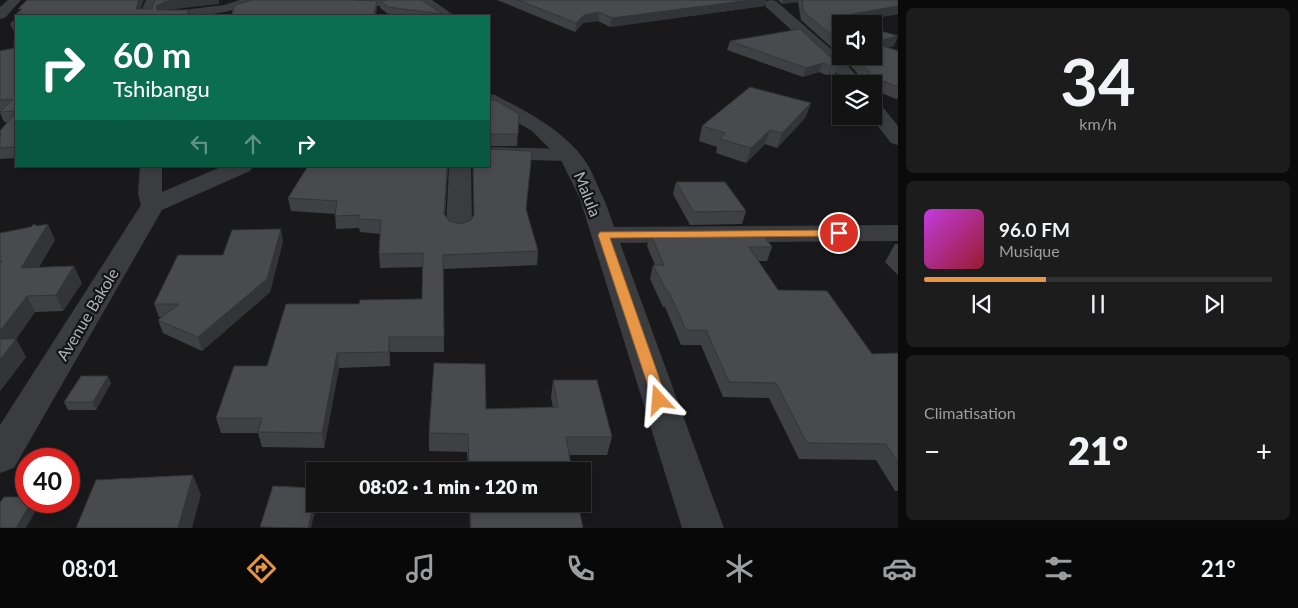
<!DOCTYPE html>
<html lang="fr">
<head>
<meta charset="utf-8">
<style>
  :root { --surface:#131314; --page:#1c1c1d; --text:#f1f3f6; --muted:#9d9ea0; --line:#323234; --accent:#e79645 }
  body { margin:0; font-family:Lato,sans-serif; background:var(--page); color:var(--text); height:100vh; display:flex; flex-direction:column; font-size:19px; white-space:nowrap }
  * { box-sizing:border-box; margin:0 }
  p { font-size:16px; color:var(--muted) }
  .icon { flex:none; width:28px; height:28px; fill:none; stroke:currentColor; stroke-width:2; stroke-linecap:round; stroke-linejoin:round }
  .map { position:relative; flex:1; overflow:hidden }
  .panel { display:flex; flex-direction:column; gap:8px; padding:8px; background:#0a0a0b; width:400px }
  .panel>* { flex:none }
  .hud { position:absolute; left:15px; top:15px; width:475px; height:152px; border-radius:0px; box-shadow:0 2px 8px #0003,0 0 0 1px var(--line); background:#0b6e4f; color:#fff; overflow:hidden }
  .fabs { position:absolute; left:832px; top:15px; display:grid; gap:10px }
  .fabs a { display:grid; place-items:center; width:50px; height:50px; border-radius:0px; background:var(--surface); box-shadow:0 2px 8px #0003,0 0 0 1px var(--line); font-size:25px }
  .speed { position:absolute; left:15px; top:448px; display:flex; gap:10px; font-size:25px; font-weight:700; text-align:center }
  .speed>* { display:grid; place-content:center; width:65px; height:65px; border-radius:50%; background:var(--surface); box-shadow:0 2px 8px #0003,0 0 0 1px var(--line); line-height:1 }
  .speed .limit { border:8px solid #d22; background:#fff; color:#111 }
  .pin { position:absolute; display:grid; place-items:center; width:42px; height:42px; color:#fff; margin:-21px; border:2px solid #fff; border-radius:50%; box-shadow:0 1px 5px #0007 }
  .me { position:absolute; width:55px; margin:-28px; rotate:341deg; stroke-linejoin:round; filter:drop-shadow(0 0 4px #0008) }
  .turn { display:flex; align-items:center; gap:18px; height:105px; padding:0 15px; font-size:22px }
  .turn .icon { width:65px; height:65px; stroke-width:2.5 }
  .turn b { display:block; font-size:35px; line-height:42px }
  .lanes { display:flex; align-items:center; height:48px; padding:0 15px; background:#0003; justify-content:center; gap:25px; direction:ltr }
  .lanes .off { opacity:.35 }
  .big { font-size:38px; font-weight:800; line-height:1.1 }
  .panel .card { flex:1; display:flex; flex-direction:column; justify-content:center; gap:8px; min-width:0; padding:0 18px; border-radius:8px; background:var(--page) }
  .panel .dial { align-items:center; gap:0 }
  .dial b { font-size:65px; line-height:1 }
  .song { display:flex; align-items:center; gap:15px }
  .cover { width:60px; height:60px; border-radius:8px; background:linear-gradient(135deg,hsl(290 70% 55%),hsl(350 70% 35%)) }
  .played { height:5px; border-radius:2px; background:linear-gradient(90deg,var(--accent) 35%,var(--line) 35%) }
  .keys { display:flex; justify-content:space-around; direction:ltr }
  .heat { display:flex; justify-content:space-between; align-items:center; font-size:28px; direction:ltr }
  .trip { position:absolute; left:306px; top:462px; width:285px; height:50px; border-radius:0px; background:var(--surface); box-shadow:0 2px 8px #0003,0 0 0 1px var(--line); font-weight:800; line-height:50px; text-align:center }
  .menu { display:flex; height:80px; justify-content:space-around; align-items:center; background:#080808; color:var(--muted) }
  .menu .icon { width:35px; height:35px }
  .menu .current { color:var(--accent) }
  .menu b { font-size:22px; color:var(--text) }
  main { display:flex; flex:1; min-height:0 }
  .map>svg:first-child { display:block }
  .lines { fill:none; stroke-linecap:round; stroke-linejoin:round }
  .minor { fill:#3a3c40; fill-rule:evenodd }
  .tertiary { fill:#3a3c40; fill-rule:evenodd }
  .wall { fill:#3e4043 }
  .shaded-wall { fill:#323437 }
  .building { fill:#484a4e; stroke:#323437 }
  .route { fill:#e79645; stroke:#96622d }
  .labels { text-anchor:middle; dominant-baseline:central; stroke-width:4.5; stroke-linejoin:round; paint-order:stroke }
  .street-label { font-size:16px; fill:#acb3ba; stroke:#141416 }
</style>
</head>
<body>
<main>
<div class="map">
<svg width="898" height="528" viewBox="0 0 898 528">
  <rect width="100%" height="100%" fill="#19191b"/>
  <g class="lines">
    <path class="minor" d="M8,0H21L5,18L0,19V7Z
      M146,0H158L153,16H139Z
      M240,0H259L258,3C224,14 194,18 159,16L166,12L224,5Z
      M341,0H404C397,8 348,8 341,0Z
      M771,0L776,1L840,57L864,84H846L828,63L766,7L765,4L766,1Z
      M874,103L881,105L898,126V145L891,143L870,116H874Z
      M489,147L569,149L577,150L580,155L577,160L569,161L489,159Z
      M140,166H162V192L223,166H253L250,171L162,210L14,468L0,473V425L141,205L138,194Z
      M449,166H471L472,228L468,233L459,236L450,233L446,228Z
      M898,225V241L604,243L595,240L591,235L595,230L604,227Z"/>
    <path class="tertiary" d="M417,0H432L455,16H439Z
      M489,94L495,95C527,112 560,128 583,158C592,169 597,186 604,199L724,528H682L580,199L561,160L532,131L489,106Z"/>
  </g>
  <path class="wall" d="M497,0H766L764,6L610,27L598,21L583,23L575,32Z
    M778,0H898V14L841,24V56L801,20L798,2L782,4Z
    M380,1L442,14V16H407L388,14L380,8Z
    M16,19V36L10,24Z
    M874,29L894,46L887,47L898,51V98L896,99L874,90V84H865V82L842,56H874Z
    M16,37V158L0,159V131L7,122H4L0,113V51L14,48Z
    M730,41L839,65L835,74L826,75L819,72L803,77L727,50Z
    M489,100L519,114L517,146H489Z
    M806,117L777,148L765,144L746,163L716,153L717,147L699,141L702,126Z
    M308,166H448L445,215L449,221L460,224L470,221L474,215L473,166H489L526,210L538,251L537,265L443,269L444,352H390V366L339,368L324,448L262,447L258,433H221L216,418L267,366L359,304L422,299L423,267L380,268L379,254L380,234L360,232L359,228L336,229L335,214L291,211L288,198Z
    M676,182L746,211L742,224L690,225L673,194Z
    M0,233L55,240L39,267L82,283L63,311L35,312L16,339L26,357L0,391Z
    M650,233L772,247L767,261H758L778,290L872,354L898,353V491H895L876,460L799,459L769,398L723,397L701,345H681L665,307H663L650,279L653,265H655L647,246Z
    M283,241L270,292L202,351L163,333L158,320L162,317H159L154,304L223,255Z
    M895,244H898V275L885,262Z
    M553,380L612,437L607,455H569L572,471H468L467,452L429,451V433L486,409L553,407L551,398Z
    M111,383L96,410H68L64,402Z
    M469,504H578L583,528H470Z"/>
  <path class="shaded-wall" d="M139,0H144L138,16L136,9Z
    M181,0H219V4L166,10L158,14L156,6L164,2Z
    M751,0H766L764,6L610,27L612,18Z
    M783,0H799L798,2L782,4Z
    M377,1V8L376,16H374Z
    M898,6V14L844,24L836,17Z
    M189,10L191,16H186Z
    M599,12L598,21L583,23L575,32L576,23L584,15Z
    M898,36L894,46L874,50V42Z
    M823,63L819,72L803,77L806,68Z
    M811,103L806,117L777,148L782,133Z
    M770,130L765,144L746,163L751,148Z
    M447,166H448L444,228V214Z
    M48,224L55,240L29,284L21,268Z
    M281,229L283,241L270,292L202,351L198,337Z
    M74,266L82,283L63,311L56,295Z
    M27,296L35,312L5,354L16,339L26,357L0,391V331Z
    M389,337L390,352V366L389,352Z
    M337,353L339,368L324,448L322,433Z
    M108,376L111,383L96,410L93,402Z
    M193,475L201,495L192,528H178Z
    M315,498V504H317L311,528H308Z
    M32,501H37L39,505L26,528H16Z"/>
  <path class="building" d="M27,0H139L136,9H152L155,0H181L164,2L156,6L157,10H189L186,16H20L22,14L15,15L22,9H18Z
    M252,0H352L377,1L374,16H231L235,5Z
    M388,0H422L442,14L388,7L380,1Z
    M518,0H751L612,18L599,12L584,15L576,23Z
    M802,0H897L898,1V6L836,17L858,24H841V43L804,12Z
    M16,19V27H12L15,24H10Z
    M800,29L839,65L829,66L823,63L806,68L730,41Z
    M874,29L898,36L874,42Z
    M16,37V111L0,112L13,99L0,100V51L14,48V38Z
    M874,43L898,51V87L868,75L870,72L854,56H874Z
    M750,87L811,103L782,133L770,130L751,148L720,139L726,133L702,126Z
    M489,100L497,101L519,114L518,134H489Z
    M16,112V147L0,148V136L2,134L0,135V131Z
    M489,148V149L532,151L526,209L538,251L443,255L444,337H389V352L337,353L322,433L258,432L262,418H216L234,366H267L286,304H359L360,300L422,299L423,253L379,254L381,220L358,219L360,215L335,216L337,201L288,198L308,166H447L444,214L449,221L460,224L470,221L474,215L473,166H489Z
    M676,182H725L746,211L694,212Z
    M34,224L37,226L48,224L21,268L74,266L56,295L27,296L0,331V263L2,261H0V233L31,227Z
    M281,229L267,279L198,337L158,320L179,304H154L178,255H223L232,230Z
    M760,230L772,247H749L778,290L827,291L872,354L898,353V463L886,444L807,443L776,383L729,382L706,330H686L669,292H667L653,265H664L650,233Z
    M0,339H16L0,360Z
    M434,363L485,364L486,409L558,407L553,380H597L612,437H566L572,471H469L468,434L429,433Z
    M81,376H108L93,402H64Z
    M193,475L178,528H76L96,480Z
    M273,486L315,488V498L308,528L260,527Z
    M4,497H26V501H32L16,528H0V503Z
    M470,504H578L583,528H471Z"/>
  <path class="route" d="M839,230L844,233L843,236L610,238L667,400L664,404L659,405L654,404L598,235L600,232Z"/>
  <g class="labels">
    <g class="street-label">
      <text transform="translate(588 194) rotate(68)">Malula</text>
      <text transform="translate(87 314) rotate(-59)">Avenue Bakole</text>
    </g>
  </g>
</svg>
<div class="fabs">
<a><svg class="icon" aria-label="sound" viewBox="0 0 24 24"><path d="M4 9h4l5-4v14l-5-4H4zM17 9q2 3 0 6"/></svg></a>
<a><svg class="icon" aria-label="layers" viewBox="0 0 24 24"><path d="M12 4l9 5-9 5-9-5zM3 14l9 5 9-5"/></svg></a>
</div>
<div class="speed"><div class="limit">40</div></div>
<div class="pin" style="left:839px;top:233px;background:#d93025"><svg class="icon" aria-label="arrive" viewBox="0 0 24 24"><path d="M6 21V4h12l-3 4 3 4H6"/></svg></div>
<svg class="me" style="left:659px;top:400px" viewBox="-20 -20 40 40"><path d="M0-17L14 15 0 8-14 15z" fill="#e79645" stroke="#fff" stroke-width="4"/></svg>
<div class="trip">08:02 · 1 min · 120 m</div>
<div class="hud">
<div class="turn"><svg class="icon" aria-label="right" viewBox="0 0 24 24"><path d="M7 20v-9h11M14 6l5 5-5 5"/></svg><div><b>60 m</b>Tshibangu</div></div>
<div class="lanes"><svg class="icon off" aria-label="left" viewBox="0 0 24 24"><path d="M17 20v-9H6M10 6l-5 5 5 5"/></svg><svg class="icon off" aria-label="ahead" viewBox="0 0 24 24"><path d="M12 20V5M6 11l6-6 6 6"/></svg><svg class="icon" aria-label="right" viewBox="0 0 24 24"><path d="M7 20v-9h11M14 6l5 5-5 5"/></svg></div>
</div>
</div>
<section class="panel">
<div class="card dial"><b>34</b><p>km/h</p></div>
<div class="card">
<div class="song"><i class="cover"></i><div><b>96.0 FM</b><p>Musique</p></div></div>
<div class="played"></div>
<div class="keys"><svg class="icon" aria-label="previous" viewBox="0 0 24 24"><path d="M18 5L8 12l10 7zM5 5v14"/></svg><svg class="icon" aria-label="pause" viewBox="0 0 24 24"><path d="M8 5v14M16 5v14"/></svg><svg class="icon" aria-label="next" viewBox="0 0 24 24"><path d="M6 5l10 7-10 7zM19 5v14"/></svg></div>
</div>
<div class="card"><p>Climatisation</p>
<div class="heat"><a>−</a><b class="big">21°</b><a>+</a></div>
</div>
</section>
</main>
<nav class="menu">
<b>08:01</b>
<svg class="icon current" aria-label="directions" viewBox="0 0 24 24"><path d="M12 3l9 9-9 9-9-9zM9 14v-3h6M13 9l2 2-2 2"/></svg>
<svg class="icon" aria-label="music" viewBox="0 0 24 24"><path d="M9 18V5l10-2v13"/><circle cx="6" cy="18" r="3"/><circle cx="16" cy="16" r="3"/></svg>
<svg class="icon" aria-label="phone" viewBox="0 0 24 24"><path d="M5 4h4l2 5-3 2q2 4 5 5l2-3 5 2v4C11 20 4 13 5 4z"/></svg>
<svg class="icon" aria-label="climate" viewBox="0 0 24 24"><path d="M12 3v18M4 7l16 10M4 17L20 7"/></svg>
<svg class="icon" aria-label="car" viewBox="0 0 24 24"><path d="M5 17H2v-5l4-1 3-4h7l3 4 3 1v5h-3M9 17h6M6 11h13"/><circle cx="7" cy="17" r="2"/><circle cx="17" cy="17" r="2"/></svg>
<svg class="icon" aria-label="filters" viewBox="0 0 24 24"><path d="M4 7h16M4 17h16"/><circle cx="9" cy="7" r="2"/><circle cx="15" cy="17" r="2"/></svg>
<b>21°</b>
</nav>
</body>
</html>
